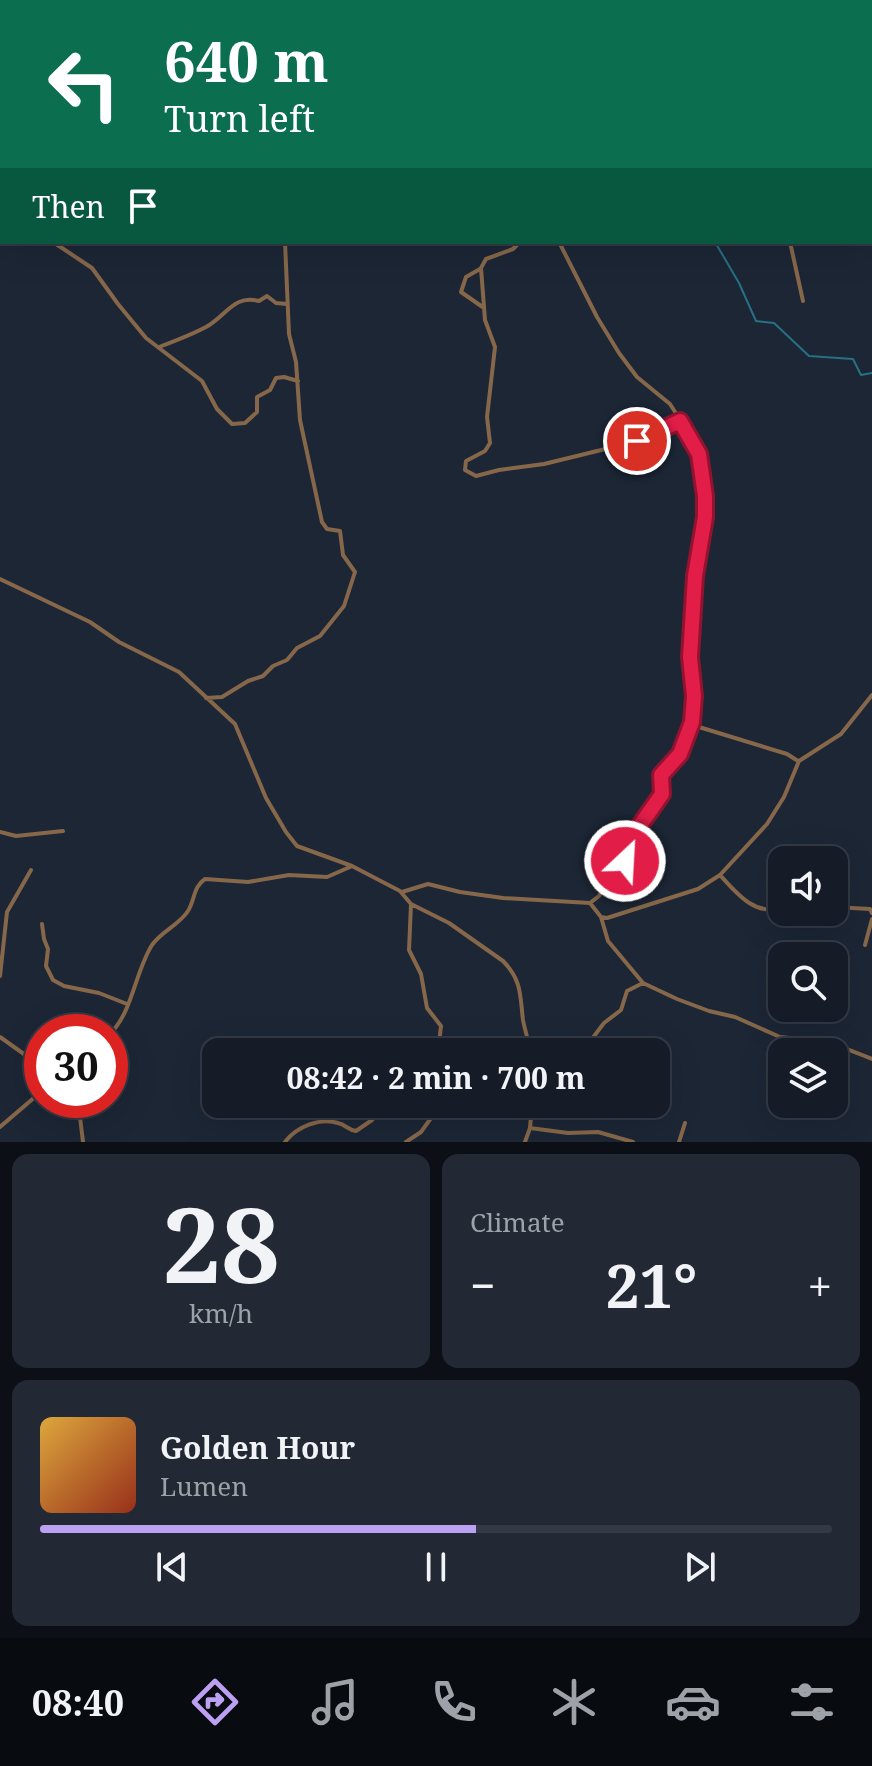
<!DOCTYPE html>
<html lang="en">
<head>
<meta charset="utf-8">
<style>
  :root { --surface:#151c28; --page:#222934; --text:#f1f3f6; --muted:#9da1a8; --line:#343a45; --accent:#bca0f2 }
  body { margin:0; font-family:"Noto Serif",serif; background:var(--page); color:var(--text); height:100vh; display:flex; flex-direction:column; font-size:30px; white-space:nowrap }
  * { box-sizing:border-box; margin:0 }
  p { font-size:26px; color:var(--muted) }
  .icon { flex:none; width:44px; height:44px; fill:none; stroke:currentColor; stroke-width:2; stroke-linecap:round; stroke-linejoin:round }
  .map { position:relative; height:1142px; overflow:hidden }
  .drawer { display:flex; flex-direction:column; gap:12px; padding:12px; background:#0c0f16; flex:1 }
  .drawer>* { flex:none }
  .banner { position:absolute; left:0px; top:0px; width:872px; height:244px; box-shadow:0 8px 32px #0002,0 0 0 2px var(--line); background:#0b6e4f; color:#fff; overflow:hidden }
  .buttons { position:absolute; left:768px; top:846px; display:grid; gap:16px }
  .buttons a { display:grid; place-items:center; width:80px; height:80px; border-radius:16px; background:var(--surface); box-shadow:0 8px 32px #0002,0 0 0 2px var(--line); font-size:40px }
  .speed { position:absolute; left:24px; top:1014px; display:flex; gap:16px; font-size:40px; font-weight:700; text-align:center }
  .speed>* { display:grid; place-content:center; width:104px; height:104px; border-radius:50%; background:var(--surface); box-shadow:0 8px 32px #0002,0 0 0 2px var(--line); line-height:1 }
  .speed .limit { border:12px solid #d22; background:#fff; color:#111 }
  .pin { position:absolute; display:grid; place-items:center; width:68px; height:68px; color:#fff; margin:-34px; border:4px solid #fff; border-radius:50%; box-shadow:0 2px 8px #0007 }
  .me { position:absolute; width:88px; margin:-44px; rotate:25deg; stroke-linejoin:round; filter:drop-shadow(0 0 6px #0008) }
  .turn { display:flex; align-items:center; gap:28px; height:168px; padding:0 32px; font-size:36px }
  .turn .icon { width:104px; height:104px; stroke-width:2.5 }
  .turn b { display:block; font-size:56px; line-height:68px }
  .then { display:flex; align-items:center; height:76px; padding:0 32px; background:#0003; gap:16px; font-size:30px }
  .big { font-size:60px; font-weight:700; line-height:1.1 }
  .drawer .widget { flex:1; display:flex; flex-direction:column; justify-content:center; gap:12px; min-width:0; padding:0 28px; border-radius:16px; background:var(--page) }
  .drawer .dial { align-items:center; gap:0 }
  .dial b { font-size:104px; line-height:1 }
  .song { display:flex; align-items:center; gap:24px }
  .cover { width:96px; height:96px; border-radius:12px; background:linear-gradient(135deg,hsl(40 70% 55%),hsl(10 70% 35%)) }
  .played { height:8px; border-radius:4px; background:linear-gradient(90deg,var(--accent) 55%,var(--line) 55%) }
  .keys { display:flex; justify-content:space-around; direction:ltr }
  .heat { display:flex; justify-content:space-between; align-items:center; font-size:44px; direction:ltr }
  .drawer .tiles { flex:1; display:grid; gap:12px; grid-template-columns:1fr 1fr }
  .widget:last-child { grid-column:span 2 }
  .trip { position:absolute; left:202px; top:1038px; width:468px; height:80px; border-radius:16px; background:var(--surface); box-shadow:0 8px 32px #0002,0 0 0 2px var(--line); font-weight:700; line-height:80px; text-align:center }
  .dock { display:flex; height:128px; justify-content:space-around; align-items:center; background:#080b10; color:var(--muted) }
  .dock .icon { width:56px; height:56px }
  .dock .active { color:var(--accent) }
  .dock b { font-size:36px; color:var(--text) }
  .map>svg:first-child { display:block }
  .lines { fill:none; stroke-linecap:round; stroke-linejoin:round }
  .stream { stroke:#277185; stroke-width:2 }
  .street { stroke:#86674a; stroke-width:4 }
  .route-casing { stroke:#92132f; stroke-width:20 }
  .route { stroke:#e11d48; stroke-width:14 }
</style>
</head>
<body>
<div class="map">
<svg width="872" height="1142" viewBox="0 0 872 1142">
  <rect width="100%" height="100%" fill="#1c2635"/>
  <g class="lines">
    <path class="stream" d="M408,0L410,2
      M715,242L739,283L756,321L774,323L809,356L853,359L861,375L872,373"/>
    <path class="street" d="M74,0L75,2
      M368,0L371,2
      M625,0V2
      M703,0L704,2
      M795,0L796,2
      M306,2L311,0
      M760,2L765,0
      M0,94L2,95
      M0,177L2,178
      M53,242L92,268L118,304L146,338L202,381L217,409L232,424L245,423L257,412V397L270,390L276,378L284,377L298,381
      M520,242L513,249L486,259L481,268L485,320L495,347L487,417L490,443L485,451L466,461L465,470L476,476L499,470L544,464L630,443L680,421
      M790,242L803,301
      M480,269L466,277L461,292L484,308
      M159,347C175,341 191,335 206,327C226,316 234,294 259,301L267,296L276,303L287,304
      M0,579L90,622L119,642L179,672L235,724L266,798L286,832L297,846L352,866L400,891L411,904L449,923L503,961C522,980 520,996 523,1020C525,1031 529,1041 530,1052
      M206,698L222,697L248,681L263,676L273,666L287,660L297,648L320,636L344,606L355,572L343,555L340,531L327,529L322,522L300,420L296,362L289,334L285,242
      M692,722L699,727L787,754L798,761
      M0,832L16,836L63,831
      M720,875C737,894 756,917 782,907
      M402,892L428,884L460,892L503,898L590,903L599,896L612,873L626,860L629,841L662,794L661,775L680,754L692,722L694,696L690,657L695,576L705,508L701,463L693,440L670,404L637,377L619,353L597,317L559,242
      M590,903L601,917L607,918L698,889L720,875L767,824L784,797L799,761L841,734L872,695
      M411,904L409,950L421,974L427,1008L441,1026L438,1052
      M834,907L870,909L872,913
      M601,917L608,941L643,983L677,999L709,1011L735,1017L780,1037L829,1042L872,1059
      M42,924L44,939L48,949L46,966L53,980L64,986L99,993L127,1004
      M865,945L872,919
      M0,976L7,912L31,870
      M110,1034C133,1011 135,972 152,945C162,931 179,925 188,911C195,900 193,887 205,879L248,882L289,875L327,877L350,867
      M0,1037L42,1067
      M582,1052L604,1023L621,1010L627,991L643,983
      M78,1100L83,1142
      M0,1127L42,1091
      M530,1128L568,1133L598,1132L633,1142
      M285,1142C296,1127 320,1117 338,1123C346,1125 348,1130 356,1131L372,1120L383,1104
      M406,1142L421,1132L431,1118L449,1104
      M525,1142L530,1128L532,1104
      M679,1142L685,1123"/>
  </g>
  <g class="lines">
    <g class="route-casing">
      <path id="route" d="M625,861L629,841L662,794L661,775L680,754L692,722L694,696L690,657L695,576L705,517V496L699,454L680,421L637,441"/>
    </g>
    <use href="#route" class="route"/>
  </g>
</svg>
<div class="buttons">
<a><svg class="icon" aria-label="sound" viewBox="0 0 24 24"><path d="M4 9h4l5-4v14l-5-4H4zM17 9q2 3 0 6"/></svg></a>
<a><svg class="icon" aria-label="search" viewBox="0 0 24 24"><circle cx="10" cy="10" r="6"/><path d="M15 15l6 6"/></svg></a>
<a><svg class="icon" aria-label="layers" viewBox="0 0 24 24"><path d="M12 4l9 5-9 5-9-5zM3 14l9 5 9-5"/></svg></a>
</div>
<div class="speed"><div class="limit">30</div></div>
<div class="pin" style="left:637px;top:441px;background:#d93025"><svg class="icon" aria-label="arrive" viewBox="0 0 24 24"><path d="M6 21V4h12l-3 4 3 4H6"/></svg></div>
<svg class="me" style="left:625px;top:861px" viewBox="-20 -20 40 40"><circle r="17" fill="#e11d48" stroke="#fff" stroke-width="3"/><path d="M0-11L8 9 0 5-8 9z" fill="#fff"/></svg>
<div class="trip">08:42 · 2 min · 700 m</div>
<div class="banner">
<div class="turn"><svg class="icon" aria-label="left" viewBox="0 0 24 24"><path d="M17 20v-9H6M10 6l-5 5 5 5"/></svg><div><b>640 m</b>Turn left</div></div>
<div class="then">Then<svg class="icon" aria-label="arrive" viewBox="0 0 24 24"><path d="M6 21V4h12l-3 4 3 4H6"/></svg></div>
</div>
</div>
<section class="drawer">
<div class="tiles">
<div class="widget dial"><b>28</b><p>km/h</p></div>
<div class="widget"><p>Climate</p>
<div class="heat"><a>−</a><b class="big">21°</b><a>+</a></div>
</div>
<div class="widget">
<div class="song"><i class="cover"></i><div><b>Golden Hour</b><p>Lumen</p></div></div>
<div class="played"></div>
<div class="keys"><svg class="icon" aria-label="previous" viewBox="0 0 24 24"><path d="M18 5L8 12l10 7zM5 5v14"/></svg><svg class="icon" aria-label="pause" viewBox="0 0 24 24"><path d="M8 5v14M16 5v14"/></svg><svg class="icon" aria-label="next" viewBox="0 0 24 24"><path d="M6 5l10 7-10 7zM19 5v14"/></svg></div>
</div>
</div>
</section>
<nav class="dock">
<b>08:40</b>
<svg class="icon active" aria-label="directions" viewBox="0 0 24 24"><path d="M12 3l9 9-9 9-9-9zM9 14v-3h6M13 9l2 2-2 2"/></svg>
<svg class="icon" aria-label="music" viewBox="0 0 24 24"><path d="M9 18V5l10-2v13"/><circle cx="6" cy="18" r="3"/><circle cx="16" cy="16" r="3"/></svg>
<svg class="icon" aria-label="phone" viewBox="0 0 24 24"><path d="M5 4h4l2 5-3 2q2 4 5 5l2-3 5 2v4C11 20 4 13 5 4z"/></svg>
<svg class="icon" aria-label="climate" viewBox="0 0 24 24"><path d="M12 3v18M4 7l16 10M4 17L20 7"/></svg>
<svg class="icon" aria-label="car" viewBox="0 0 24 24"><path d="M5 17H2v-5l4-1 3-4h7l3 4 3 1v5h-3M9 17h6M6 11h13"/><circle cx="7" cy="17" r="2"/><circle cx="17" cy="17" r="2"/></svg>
<svg class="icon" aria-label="filters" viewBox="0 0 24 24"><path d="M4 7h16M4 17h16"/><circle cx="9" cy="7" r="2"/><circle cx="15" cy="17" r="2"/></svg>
</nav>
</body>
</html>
